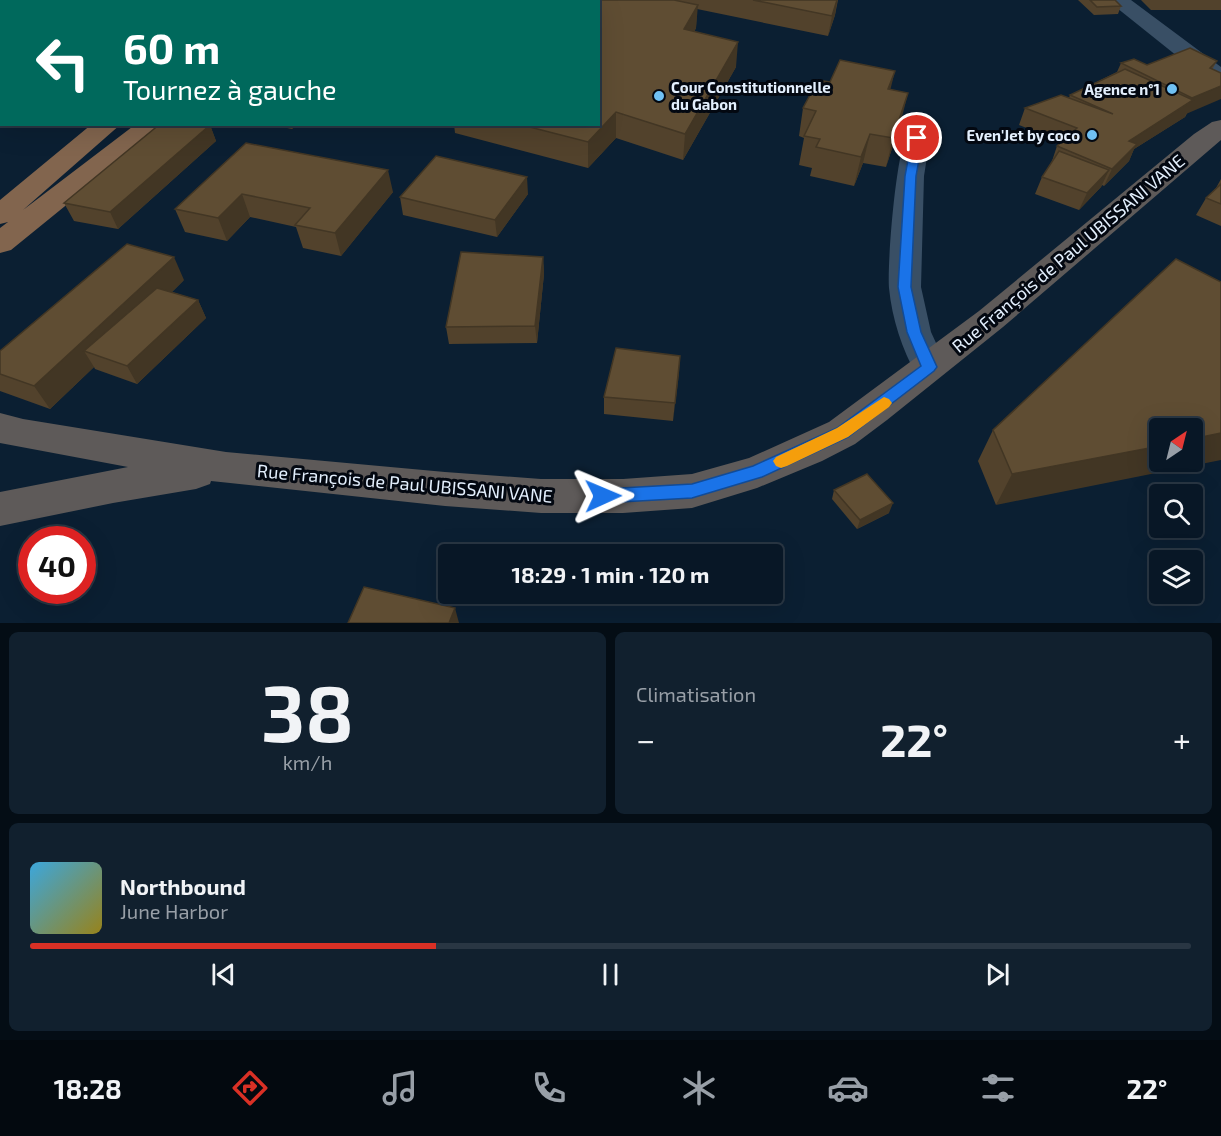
<!DOCTYPE html>
<html lang="fr">
<head>
<meta charset="utf-8">
<style>
  :root { --surface:#081726; --page:#11202e; --text:#f1f3f6; --muted:#989fa7; --line:#293643; --accent:#d93025 }
  body { margin:0; font-family:"Exo 2",sans-serif; background:var(--page); color:var(--text); height:100vh; display:flex; flex-direction:column; font-size:22px; white-space:nowrap }
  * { box-sizing:border-box; margin:0 }
  p { font-size:20px; color:var(--muted) }
  .icon { flex:none; width:33px; height:33px; fill:none; stroke:currentColor; stroke-width:2; stroke-linecap:round; stroke-linejoin:round }
  .map { position:relative; height:623px; overflow:hidden }
  .panel { display:flex; flex-direction:column; gap:9px; padding:9px; background:#040d15; flex:1 }
  .panel>* { flex:none }
  .banner { position:absolute; left:0px; top:0px; width:600px; height:126px; box-shadow:0 6px 24px #0002,0 0 0 2px var(--line); background:#00695c; color:#fff; overflow:hidden }
  .needle { width:39px; rotate:35deg }
  .fabs { position:absolute; left:1149px; top:418px; display:grid; gap:12px }
  .fabs a { display:grid; place-items:center; width:54px; height:54px; border-radius:6px; background:var(--surface); box-shadow:0 6px 24px #0002,0 0 0 2px var(--line); font-size:30px }
  .speed { position:absolute; left:18px; top:526px; display:flex; gap:12px; font-size:30px; font-weight:700; text-align:center }
  .speed>* { display:grid; place-content:center; width:78px; height:78px; border-radius:50%; background:var(--surface); box-shadow:0 6px 24px #0002,0 0 0 2px var(--line); line-height:1 }
  .speed .limit { border:9px solid #d22; background:#fff; color:#111 }
  .pin { position:absolute; display:grid; place-items:center; width:51px; height:51px; color:#fff; margin:-26px; border:3px solid #fff; border-radius:50%; box-shadow:0 2px 6px #0007 }
  .me { position:absolute; width:66px; margin:-33px; rotate:89deg; stroke-linejoin:round; filter:drop-shadow(0 0 4px #0008) }
  .turn { display:flex; align-items:center; gap:21px; height:126px; padding:0 24px; font-size:27px }
  .turn .icon { width:78px; height:78px; stroke-width:2.5 }
  .turn b { display:block; font-size:42px; line-height:51px }
  .big { font-size:45px; font-weight:700; line-height:1.1 }
  .panel .card { flex:1; display:flex; flex-direction:column; justify-content:center; gap:9px; min-width:0; padding:0 21px; border-radius:9px; background:var(--page) }
  .panel .dial { align-items:center; gap:0 }
  .dial b { font-size:78px; line-height:1 }
  .song { display:flex; align-items:center; gap:18px }
  .cover { width:72px; height:72px; border-radius:9px; background:linear-gradient(135deg,hsl(200 70% 55%),hsl(50 70% 35%)) }
  .played { height:6px; border-radius:3px; background:linear-gradient(90deg,var(--accent) 35%,var(--line) 35%) }
  .keys { display:flex; justify-content:space-around; direction:ltr }
  .heat { display:flex; justify-content:space-between; align-items:center; font-size:33px; direction:ltr }
  .panel .tiles { flex:1; display:grid; gap:9px; grid-template-columns:1fr 1fr }
  .card:last-child { grid-column:span 2 }
  .trip { position:absolute; left:438px; top:544px; width:345px; height:60px; border-radius:6px; background:var(--surface); box-shadow:0 6px 24px #0002,0 0 0 2px var(--line); font-weight:700; line-height:60px; text-align:center }
  .dock { display:flex; height:96px; justify-content:space-around; align-items:center; background:#03090f; color:var(--muted) }
  .dock .icon { width:42px; height:42px }
  .dock .on { color:var(--accent) }
  .dock b { font-size:27px; color:var(--text) }
  .map>svg:first-child { display:block }
  .water { fill:#000338 }
  .lines { fill:none; stroke-linecap:round; stroke-linejoin:round }
  .street { fill:#394f65; fill-rule:evenodd }
  .secondary { fill:#5e5a59; fill-rule:evenodd }
  .primary { fill:#82654e; fill-rule:evenodd }
  .wall { fill:#52422c }
  .shaded-wall { fill:#423624 }
  .building { fill:#5f4d33; stroke:#423624; stroke-width:1.5 }
  .route { fill:#1a73e8; stroke:#114b97; stroke-width:1.5 }
  .slow { fill:#f59e0b }
  .poi-dot { fill:#70c1f4; stroke:#030811; stroke-width:2 }
  .labels { text-anchor:middle; dominant-baseline:central; stroke-width:6; stroke-linejoin:round; paint-order:stroke }
  .far-poi-label { font-size:15px; font-weight:bold; fill:#e3effd; stroke:#030811; text-anchor:end }
  .street-label { font-size:18px; fill:#e3effd; stroke:#030811 }
</style>
</head>
<body>
<div class="map">
<svg width="1221" height="623" viewBox="0 0 1221 623">
  <rect width="100%" height="100%" fill="#0b1f32"/>
  <path class="water" d="M0,0H188L2,2L0,110Z"/>
  <g class="lines">
    <path class="street" d="M1107,0H1131L1221,67V86L1212,84Z
      M917,130L926,132L930,138L924,176L921,287L931,332L947,367L941,376L929,380L917,376C902,349 892,319 889,288C887,264 896,150 908,132Z"/>
    <path class="secondary" d="M1221,120V140L1003,327L887,420L855,444L822,461L757,488L692,508L623,513H541L445,506L211,481L210,484L196,489L113,503L0,526V492L128,467L0,443V413L23,419L226,452L445,472L541,479H623L692,474L749,458L829,422L979,311L1194,134L1212,122Z"/>
    <path class="primary" d="M254,0H276L253,2Z
      M307,0H329L306,2Z
      M92,124H121L23,210L136,124H166L11,250L0,253V228L8,222L0,224V200Z"/>
  </g>
  <path class="wall" d="M560,0H838L835,15L828,36L697,9L696,28L694,32L736,67L683,160L616,138L588,168L455,133L454,124H598Z
    M1078,0H1115L1121,6L1118,14L1094,15Z
    M1141,0H1221V10H1151Z
    M1217,61L1185,117L1134,149L1129,161L1104,186L1102,185L1101,187L1079,210L1035,194L1042,177L1051,164L1057,146L1062,142L1019,125L1025,108L1069,98L1070,95L1117,72L1121,63L1147,65Z
    M830,82L890,90L901,121L886,167L863,163L854,186L810,176L812,168L799,165L804,138L799,136L803,108Z
    M267,124H297L292,129Z
    M210,125L216,141L118,229L74,221L64,203Z
    M246,143L393,192L341,256L303,248L296,227L250,217L227,241L185,232L175,209Z
    M1221,179V226L1196,215L1206,198L1216,188Z
    M528,194L497,237L403,215L400,197Z
    M543,257L544,274L537,343L449,344L446,327Z
    M1176,259L996,505L978,461L993,430Z
    M184,280L172,292L198,300L206,318L137,384L95,369L94,367L50,409L0,391V351Z
    M680,356L673,421L604,414V397Z
    M834,490L889,513L857,529L832,499Z"/>
  <path class="shaded-wall" d="M837,0L835,15L828,36L832,16Z
    M698,5L696,28L682,53L684,29Z
    M738,42L736,67L683,160L685,134Z
    M895,71L888,99V89Z
    M1221,86V99L1186,114L1185,117L1134,149L1129,161L1104,186L1112,169L1129,141L1191,102L1192,98Z
    M908,93L901,121L886,167L893,138Z
    M616,112V138L588,168V142Z
    M291,124H297L292,129Z
    M210,125L216,141L118,229L110,212Z
    M870,134L863,163L854,186L861,157Z
    M388,170L393,192L341,256L335,233Z
    M1109,170L1101,187L1079,210L1087,193Z
    M527,177L528,194L497,237L495,220Z
    M242,194L250,217L227,241L218,218Z
    M174,257L184,280L103,358L84,351L94,367L50,409L34,386Z
    M543,257L544,274L537,343L535,326Z
    M198,300L206,318L137,384L127,366Z
    M680,356L679,374L673,421L675,403Z
    M1221,433V460L996,505L1012,474L1160,446V462H1192V439Z
    M893,503L889,513L857,529L860,520Z
    M455,608L459,623H449Z"/>
  <path class="building" d="M560,0H674L698,5L684,29L738,42L685,134L616,112L588,142L518,124H598V2H559Z
    M753,0H837L832,16Z
    M1090,0H1115L1121,6L1097,7Z
    M1190,48L1217,61L1210,68L1221,73V86L1192,98L1121,63L1134,59L1147,65Z
    M840,60L895,71L888,89L908,93L893,138L870,134L861,157L816,147L820,139L804,136L816,111L803,108L818,80L830,82Z
    M1125,69L1193,100L1129,141L1137,144L1112,169L1057,146L1077,128L1025,108L1061,95L1113,114L1070,95Z
    M160,124L210,125L110,212L64,203Z
    M246,143L388,170L335,233L295,225L310,208L242,194L218,218L175,209Z
    M1059,151L1109,170L1087,193L1042,177Z
    M436,156L527,177L495,220L400,197Z
    M1221,184V204L1206,198Z
    M127,244L174,257L34,386L0,374V351Z
    M461,252L543,257L535,326L446,327Z
    M1176,259L1221,282V433L1192,439V429H1160V446L1012,474L993,430Z
    M157,288L198,300L127,366L84,351Z
    M616,348L680,356L675,403L604,397Z
    M867,474L893,503L860,520L834,490Z
    M364,587L455,608L449,623H348Z"/>
  <path class="route" d="M917,135L923,138L916,176L911,287L921,332L937,367L934,371L848,437L762,477L692,498L603,503L597,501L594,496L597,491L603,489L692,484L753,466L837,428L921,366L907,332L898,287L905,176L912,138Z"/>
  <path class="slow" d="M884,397L889,399L892,403L889,407L848,437L787,466L781,468L776,466L773,461L776,457L837,428Z"/>
  <g class="poi-dot">
    <circle cx="1172" cy="89" r="6"/>
    <circle cx="659" cy="96" r="6"/>
    <circle cx="1092" cy="135" r="6"/>
  </g>
  <g class="labels">
    <g class="far-poi-label">
      <text x="671" y="87" text-anchor="start">Cour Constitutionnelle<tspan x="671" dy="17">du Gabon</tspan></text>
      <text x="1160" y="89">Agence n°1</text>
      <text x="1080" y="135">Even'Jet by coco</text>
    </g>
    <g class="street-label">
      <text transform="translate(1068 253) rotate(-40)">Rue François de Paul UBISSANI VANE</text>
      <text transform="translate(405 483) rotate(5)">Rue François de Paul UBISSANI VANE</text>
    </g>
  </g>
</svg>
<div class="fabs">
<a><svg class="needle" viewBox="-14 -14 28 28"><path d="M0-13l5 13h-10z" fill="#e53935"/><path d="M0 13l5-13h-10z" fill="#989fa7"/></svg></a>
<a><svg class="icon" aria-label="search" viewBox="0 0 24 24"><circle cx="10" cy="10" r="6"/><path d="M15 15l6 6"/></svg></a>
<a><svg class="icon" aria-label="layers" viewBox="0 0 24 24"><path d="M12 4l9 5-9 5-9-5zM3 14l9 5 9-5"/></svg></a>
</div>
<div class="speed"><div class="limit">40</div></div>
<div class="pin" style="left:917px;top:138px;background:#d93025"><svg class="icon" aria-label="arrive" viewBox="0 0 24 24"><path d="M6 21V4h12l-3 4 3 4H6"/></svg></div>
<svg class="me" style="left:603px;top:496px" viewBox="-20 -20 40 40"><path d="M0-17L14 15 0 8-14 15z" fill="#1a73e8" stroke="#fff" stroke-width="4"/></svg>
<div class="trip">18:29 · 1 min · 120 m</div>
<div class="banner">
<div class="turn"><svg class="icon" aria-label="left" viewBox="0 0 24 24"><path d="M17 20v-9H6M10 6l-5 5 5 5"/></svg><div><b>60 m</b>Tournez à gauche</div></div>
</div>
</div>
<section class="panel">
<div class="tiles">
<div class="card dial"><b>38</b><p>km/h</p></div>
<div class="card"><p>Climatisation</p>
<div class="heat"><a>−</a><b class="big">22°</b><a>+</a></div>
</div>
<div class="card">
<div class="song"><i class="cover"></i><div><b>Northbound</b><p>June Harbor</p></div></div>
<div class="played"></div>
<div class="keys"><svg class="icon" aria-label="previous" viewBox="0 0 24 24"><path d="M18 5L8 12l10 7zM5 5v14"/></svg><svg class="icon" aria-label="pause" viewBox="0 0 24 24"><path d="M8 5v14M16 5v14"/></svg><svg class="icon" aria-label="next" viewBox="0 0 24 24"><path d="M6 5l10 7-10 7zM19 5v14"/></svg></div>
</div>
</div>
</section>
<nav class="dock">
<b>18:28</b>
<svg class="icon on" aria-label="directions" viewBox="0 0 24 24"><path d="M12 3l9 9-9 9-9-9zM9 14v-3h6M13 9l2 2-2 2"/></svg>
<svg class="icon" aria-label="music" viewBox="0 0 24 24"><path d="M9 18V5l10-2v13"/><circle cx="6" cy="18" r="3"/><circle cx="16" cy="16" r="3"/></svg>
<svg class="icon" aria-label="phone" viewBox="0 0 24 24"><path d="M5 4h4l2 5-3 2q2 4 5 5l2-3 5 2v4C11 20 4 13 5 4z"/></svg>
<svg class="icon" aria-label="climate" viewBox="0 0 24 24"><path d="M12 3v18M4 7l16 10M4 17L20 7"/></svg>
<svg class="icon" aria-label="car" viewBox="0 0 24 24"><path d="M5 17H2v-5l4-1 3-4h7l3 4 3 1v5h-3M9 17h6M6 11h13"/><circle cx="7" cy="17" r="2"/><circle cx="17" cy="17" r="2"/></svg>
<svg class="icon" aria-label="filters" viewBox="0 0 24 24"><path d="M4 7h16M4 17h16"/><circle cx="9" cy="7" r="2"/><circle cx="15" cy="17" r="2"/></svg>
<b>22°</b>
</nav>
</body>
</html>
